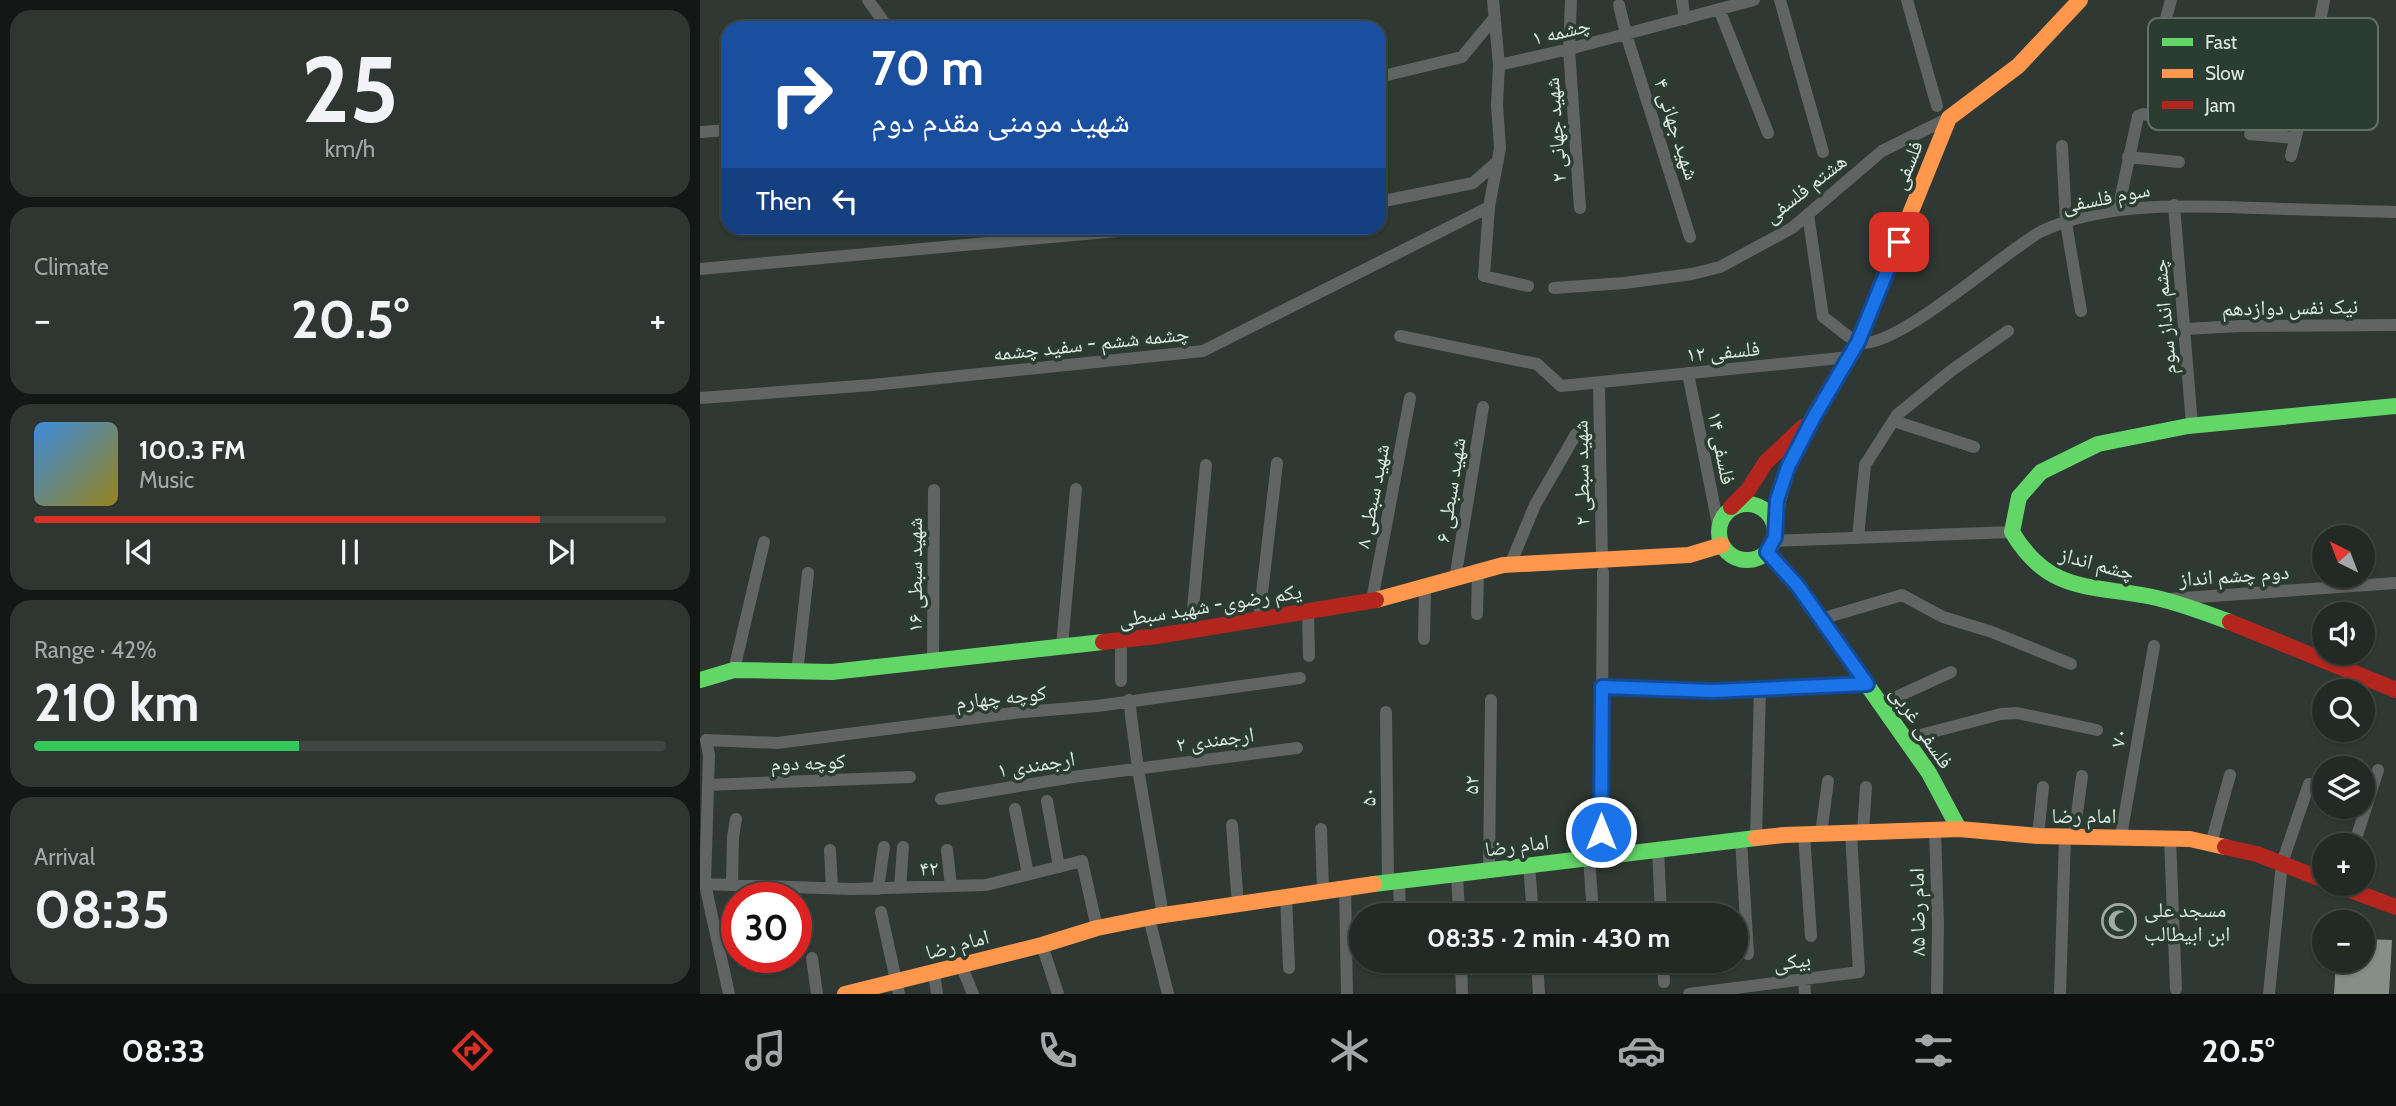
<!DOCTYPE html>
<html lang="en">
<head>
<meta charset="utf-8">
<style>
  :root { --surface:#232a26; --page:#2f3632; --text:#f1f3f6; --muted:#a3a7a7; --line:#404643; --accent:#d93025 }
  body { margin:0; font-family:Cabin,"Noto Naskh Arabic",sans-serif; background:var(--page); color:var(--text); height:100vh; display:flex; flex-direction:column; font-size:26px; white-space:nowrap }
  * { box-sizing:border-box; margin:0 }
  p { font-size:23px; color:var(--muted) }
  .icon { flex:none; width:38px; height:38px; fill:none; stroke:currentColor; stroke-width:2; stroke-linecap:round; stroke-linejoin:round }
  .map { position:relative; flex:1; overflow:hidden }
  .panel { display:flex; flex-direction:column; gap:10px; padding:10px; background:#131715; width:700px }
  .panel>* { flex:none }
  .guide { position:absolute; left:21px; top:21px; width:665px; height:214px; border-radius:21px; box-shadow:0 2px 5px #0004,0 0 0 2px var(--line); background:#1a4fa0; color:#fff; overflow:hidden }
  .needle { width:46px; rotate:318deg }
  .tools { position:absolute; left:1612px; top:525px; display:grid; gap:14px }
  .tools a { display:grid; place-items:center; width:63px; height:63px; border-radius:50%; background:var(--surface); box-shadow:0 2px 5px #0004,0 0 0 2px var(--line); font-size:35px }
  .speed { position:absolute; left:21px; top:882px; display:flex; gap:14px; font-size:35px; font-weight:700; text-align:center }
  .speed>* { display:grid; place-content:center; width:91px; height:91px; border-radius:50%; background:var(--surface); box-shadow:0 2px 5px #0004,0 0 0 2px var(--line); line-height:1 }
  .speed .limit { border:10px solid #d22; background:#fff; color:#111 }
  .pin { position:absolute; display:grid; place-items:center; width:60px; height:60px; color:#fff; margin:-30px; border-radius:14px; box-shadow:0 4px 10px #0006 }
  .me { position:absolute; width:77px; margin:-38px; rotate:0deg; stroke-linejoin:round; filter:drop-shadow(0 0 5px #0008) }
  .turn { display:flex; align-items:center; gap:24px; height:147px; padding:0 35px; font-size:32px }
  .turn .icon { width:91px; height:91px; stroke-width:2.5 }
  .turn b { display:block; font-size:49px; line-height:60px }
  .then { display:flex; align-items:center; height:66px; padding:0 35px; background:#0003; gap:14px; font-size:26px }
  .big { font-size:52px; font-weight:700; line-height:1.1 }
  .panel .tile { flex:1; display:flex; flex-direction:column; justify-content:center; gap:10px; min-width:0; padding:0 24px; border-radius:21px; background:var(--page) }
  .panel .dial { align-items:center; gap:0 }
  .dial b { font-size:91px; line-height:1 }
  .song { display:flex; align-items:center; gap:21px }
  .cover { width:84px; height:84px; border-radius:10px; background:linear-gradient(135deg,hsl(210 70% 55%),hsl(50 70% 35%)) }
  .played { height:7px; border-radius:4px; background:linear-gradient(90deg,var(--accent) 80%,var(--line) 80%) }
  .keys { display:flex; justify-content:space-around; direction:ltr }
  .heat { display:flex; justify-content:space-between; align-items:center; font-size:38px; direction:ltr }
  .charge { height:10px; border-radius:5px; background:linear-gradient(90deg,#34c759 42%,var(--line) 0) }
  .trip { position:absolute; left:649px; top:903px; width:399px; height:70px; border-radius:35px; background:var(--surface); box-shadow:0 2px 5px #0004,0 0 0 2px var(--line); font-weight:700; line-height:70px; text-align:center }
  .tabs { display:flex; height:112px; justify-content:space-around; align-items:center; background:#0e110f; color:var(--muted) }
  .tabs .icon { width:49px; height:49px }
  .tabs .selected { color:var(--accent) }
  .tabs b { font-size:32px; color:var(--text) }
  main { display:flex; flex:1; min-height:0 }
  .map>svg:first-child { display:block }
  .building { fill:#878d87 }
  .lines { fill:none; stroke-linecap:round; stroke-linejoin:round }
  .street { stroke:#606463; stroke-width:12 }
  .fast { stroke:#63d668; stroke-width:16 }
  .slow { stroke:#ff974d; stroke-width:16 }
  .jam { stroke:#b3261e; stroke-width:16 }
  .route-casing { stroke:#114b97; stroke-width:18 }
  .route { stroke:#1a73e8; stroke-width:12 }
  .labels { text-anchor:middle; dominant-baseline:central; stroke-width:7; stroke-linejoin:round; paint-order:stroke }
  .street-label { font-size:21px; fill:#dee8e2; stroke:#2b3c33 }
  .poi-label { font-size:21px; fill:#dee8e2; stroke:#2b3c33; text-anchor:start }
  .key { fill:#2b3c33; stroke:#617068; stroke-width:2 }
  .key-label { font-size:19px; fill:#dee8e2 }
</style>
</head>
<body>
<main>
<section class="panel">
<div class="tile dial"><b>25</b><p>km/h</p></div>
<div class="tile"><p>Climate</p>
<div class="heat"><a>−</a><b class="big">20.5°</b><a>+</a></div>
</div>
<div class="tile">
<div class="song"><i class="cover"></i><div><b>100.3 FM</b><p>Music</p></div></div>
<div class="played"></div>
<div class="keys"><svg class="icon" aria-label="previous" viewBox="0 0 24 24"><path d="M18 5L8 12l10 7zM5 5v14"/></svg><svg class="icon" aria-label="pause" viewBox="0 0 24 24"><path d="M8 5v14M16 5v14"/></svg><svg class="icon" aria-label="next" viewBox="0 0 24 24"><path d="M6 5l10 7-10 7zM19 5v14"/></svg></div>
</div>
<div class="tile"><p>Range · 42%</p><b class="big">210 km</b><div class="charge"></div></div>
<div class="tile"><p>Arrival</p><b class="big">08:35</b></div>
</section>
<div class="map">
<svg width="1696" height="994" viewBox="0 0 1696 994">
  <rect width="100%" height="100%" fill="#2f3833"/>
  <path class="building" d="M1662,939L1692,940L1689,994H1634L1636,961H1662Z"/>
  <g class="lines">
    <path class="street" d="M168,0L188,28
      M871,0L869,49L880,208
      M982,0L985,19
      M1080,0L1123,152
      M1207,0L1237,106
      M919,5L926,34L990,237
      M1019,9L1068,133
      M1454,62L1471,0
      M799,65L869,49L1054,0
      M679,77L762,57L795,17
      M1579,91L1607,93
      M1550,108L1601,114
      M0,132L28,130
      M1550,134L1595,138
      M1362,146L1366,223L1381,311
      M1591,156L1607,93L1624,0
      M1428,157L1479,162
      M679,202L773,183L798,161
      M1474,205L1492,425
      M789,207L784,276L828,286
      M1418,210L1438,116L1443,114L1487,122
      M1108,214L1123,317C1134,324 1146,337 1158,342C1192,354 1308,248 1342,231C1407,201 1488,206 1557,208C1604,210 1650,211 1696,212
      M295,242L314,228
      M0,269L452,228
      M854,288L924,283L992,274L1020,267L1092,228L1182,151L1249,118
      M1485,329L1541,326L1696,325
      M700,336L837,364L861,386L1150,357
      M988,373L1019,530
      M899,383L902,562
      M0,398L172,385L503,351L789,207L800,148L797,105L799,65L793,0
      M1194,421L1274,447
      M1158,538L1165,465L1197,415L1252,370L1308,331
      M1073,541L1312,532
      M810,565L835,505L876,434
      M755,579L783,407
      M1469,599L1696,583
      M672,600L710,398
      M608,611L609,656
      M777,614L778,572
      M559,619L577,463
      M1121,619L1202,595L1243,617L1292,632L1371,664
      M491,631L506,465
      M724,639L725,588
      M421,640V681
      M362,646L376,489
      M233,660L234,490
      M34,670L64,542
      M97,673L108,573
      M902,687L1013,691L1167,684
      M429,700L438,769L463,915
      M1181,704L1251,672
      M686,712L688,882
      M1205,739L1301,714L1317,713L1397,730
      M8,785L210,777
      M241,799L373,777L597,748
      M347,801L359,867
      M315,809L328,874
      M532,825L538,905
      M621,829L623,890
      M1235,830L1238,924L1237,994
      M1163,832L1166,787
      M1104,834L1111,936
      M1121,834L1128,781
      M1338,836L1343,787
      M1374,836L1382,776
      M1421,836L1454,646
      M1056,838L1060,689
      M1470,838L1476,989
      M1041,840L1048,954
      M1511,844L1530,775
      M1654,845L1678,770
      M958,849L961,915
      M130,850L132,888
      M247,850L251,886
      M901,856L903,572
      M889,857L893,915
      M829,865L833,915
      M789,869L791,700
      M757,873L759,915
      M699,881L700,915
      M0,884L152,889L286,885L382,861L397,928
      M32,885L33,837L36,819
      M645,887L647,994
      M200,888L203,847
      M178,889L184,847
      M586,896L589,968
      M181,912L199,994
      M449,918L468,994
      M342,945L358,994
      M112,958L117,994
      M761,961L762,994
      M837,961L839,994
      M963,961L964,982
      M261,965L273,994
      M234,972L237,994
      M1104,979L1105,994
      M29,994L5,884L9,755L6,740L77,743L313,713L397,706L600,678
      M989,994L1159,972L1151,833
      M1360,994L1365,836
      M1569,994L1582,863L1609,784"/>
    <path class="fast" d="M1019 532a28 28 0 1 1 56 0a28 28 0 1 1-56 0Z
      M1067,552L1097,585L1229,773L1259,829
      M1530,622C1506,613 1482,604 1457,598C1394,584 1350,596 1312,532L1319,497L1341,472L1398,444L1488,426L1696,406
      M0,680L34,670L132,672L403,642
      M674,884L1056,838"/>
    <path class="slow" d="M1075,526L1078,500L1088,467L1113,417L1158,342L1249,118L1318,66L1380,0
      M676,600L803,565L989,555L1022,545
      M1056,838L1084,835L1259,829L1338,836L1490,839L1525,847
      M145,994L342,945L397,928L457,916L674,884"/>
    <path class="jam" d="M1031,507L1048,490L1066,462L1103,427
      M1530,622L1696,690
      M403,642L457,636L676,600
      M1525,847L1557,854L1624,880
      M1634,884L1696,907"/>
  </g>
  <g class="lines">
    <g class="route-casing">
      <path id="route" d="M901,832L902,687L1013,691L1167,684L1097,585L1067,552L1075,537L1077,500L1088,467L1114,417L1158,342L1199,242"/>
    </g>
    <use href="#route" class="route"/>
  </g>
  <defs>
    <g id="mosque-ring" transform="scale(1.75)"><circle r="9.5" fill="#2b3c33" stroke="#a1aaa5" stroke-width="1.5"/><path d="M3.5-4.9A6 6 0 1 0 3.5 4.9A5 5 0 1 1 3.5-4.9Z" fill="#a1aaa5"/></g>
  </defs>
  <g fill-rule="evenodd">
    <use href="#mosque-ring" x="1419" y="921"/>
  </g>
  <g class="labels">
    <g class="street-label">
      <text transform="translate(861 31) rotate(-14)">چشمه ۱</text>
      <text transform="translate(977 129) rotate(72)">۴ شهید جهانی</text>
      <text transform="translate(855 130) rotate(-94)">۲ شهید جهانی</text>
      <text transform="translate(1207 165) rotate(-68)">فلسفی</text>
      <text transform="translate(1105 188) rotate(-38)">هشتم فلسفی</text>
      <text transform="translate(1406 197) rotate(-11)">سوم فلسفی</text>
      <text transform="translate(1590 307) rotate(-1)">نیک نفس دوازدهم</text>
      <text transform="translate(1464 317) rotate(-95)">چشم انداز سوم</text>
      <text transform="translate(391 343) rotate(-6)">چشمه ششم - سفید چشمه</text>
      <text transform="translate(1023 351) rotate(-5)">۱۲ فلسفی</text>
      <text transform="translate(1022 448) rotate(79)">۱۴ فلسفی</text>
      <text transform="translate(881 473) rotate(-91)">۲ شهید سبطی</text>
      <text transform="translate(750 490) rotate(-81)">۶ شهید سبطی</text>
      <text transform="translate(672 496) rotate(-79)">۸ شهید سبطی</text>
      <text transform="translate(1397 563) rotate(15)">چشم انداز</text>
      <text transform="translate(214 575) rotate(-90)">شهید سبطی ۱۶</text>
      <text transform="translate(1534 575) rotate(-4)">دوم چشم انداز</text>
      <text transform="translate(510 605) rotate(-9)">یکم رضوی- شهید سبطی</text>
      <text transform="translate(301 697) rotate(-6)">کوچه چهارم</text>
      <text transform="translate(1222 727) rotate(56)">فلسفی غربی</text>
      <text transform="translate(1418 738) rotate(-80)">۷۰</text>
      <text transform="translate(515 739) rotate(-8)">۲ ارجمندی</text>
      <text transform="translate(108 762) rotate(-2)">کوچه دوم</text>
      <text transform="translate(336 764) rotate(-9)">۱ ارجمندی</text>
      <text transform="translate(771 785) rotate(-89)">۵۲</text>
      <text transform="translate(668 797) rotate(-91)">۵۰</text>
      <text x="1384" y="815">امام رضا</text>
      <text transform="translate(817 845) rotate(-7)">امام رضا</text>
      <text transform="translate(229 868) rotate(-2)">۴۲</text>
      <text transform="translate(1217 912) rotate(-91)">امام رضا ۸۵</text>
      <text transform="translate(257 944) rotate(-15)">امام رضا</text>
      <text transform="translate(1092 961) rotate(-7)">بیکی</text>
    </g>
    <g class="poi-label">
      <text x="1444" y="909">مسجد علی<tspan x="1444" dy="24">ابن ابیطالب</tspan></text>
    </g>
  </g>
  <rect x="1448" y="18" width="230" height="112" rx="10" class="key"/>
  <rect x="1462" y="38" width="31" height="8" fill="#63d668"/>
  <rect x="1462" y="69" width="31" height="9" fill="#ff974d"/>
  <rect x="1462" y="101" width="31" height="8" fill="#b3261e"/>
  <g class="key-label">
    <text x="1505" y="49">Fast</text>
    <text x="1505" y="80">Slow</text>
    <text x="1505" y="112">Jam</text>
  </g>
</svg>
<div class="tools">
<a><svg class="needle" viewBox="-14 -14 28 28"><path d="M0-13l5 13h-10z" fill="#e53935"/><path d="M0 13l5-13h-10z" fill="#a3a7a7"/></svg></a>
<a><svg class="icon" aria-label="sound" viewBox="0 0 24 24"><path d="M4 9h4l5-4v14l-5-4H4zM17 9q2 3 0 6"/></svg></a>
<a><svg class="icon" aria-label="search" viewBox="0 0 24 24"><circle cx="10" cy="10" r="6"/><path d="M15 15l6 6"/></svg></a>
<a><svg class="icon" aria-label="layers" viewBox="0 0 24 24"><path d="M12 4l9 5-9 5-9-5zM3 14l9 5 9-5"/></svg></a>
<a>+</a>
<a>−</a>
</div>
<div class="speed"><div class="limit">30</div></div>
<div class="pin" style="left:1199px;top:242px;background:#d93025"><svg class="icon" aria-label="arrive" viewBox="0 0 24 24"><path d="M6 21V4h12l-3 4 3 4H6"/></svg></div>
<svg class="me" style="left:901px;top:832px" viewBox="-20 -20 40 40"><circle r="17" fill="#1a73e8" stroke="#fff" stroke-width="3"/><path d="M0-11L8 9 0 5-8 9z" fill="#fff"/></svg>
<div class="trip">08:35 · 2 min · 430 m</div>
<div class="guide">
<div class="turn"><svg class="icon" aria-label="right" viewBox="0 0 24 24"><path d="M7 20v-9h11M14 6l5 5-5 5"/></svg><div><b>70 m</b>شهید مومنی مقدم دوم</div></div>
<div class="then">Then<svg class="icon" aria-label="left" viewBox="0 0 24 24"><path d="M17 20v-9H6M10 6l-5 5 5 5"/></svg></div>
</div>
</div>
</main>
<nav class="tabs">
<b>08:33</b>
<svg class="icon selected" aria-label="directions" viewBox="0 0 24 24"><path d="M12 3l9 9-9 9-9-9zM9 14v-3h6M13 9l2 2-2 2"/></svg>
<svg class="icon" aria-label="music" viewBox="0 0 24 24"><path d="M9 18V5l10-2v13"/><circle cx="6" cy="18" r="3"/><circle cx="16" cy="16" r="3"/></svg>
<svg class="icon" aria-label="phone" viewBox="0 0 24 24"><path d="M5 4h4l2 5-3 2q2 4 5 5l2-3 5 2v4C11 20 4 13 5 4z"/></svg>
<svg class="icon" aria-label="climate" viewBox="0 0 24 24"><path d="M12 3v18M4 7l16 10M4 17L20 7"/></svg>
<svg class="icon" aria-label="car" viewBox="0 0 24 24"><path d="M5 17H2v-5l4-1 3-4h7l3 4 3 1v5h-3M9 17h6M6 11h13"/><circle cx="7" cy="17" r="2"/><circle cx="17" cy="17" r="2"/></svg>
<svg class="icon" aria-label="filters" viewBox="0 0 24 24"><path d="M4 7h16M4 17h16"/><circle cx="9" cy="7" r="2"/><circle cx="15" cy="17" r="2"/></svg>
<b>20.5°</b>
</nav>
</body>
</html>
